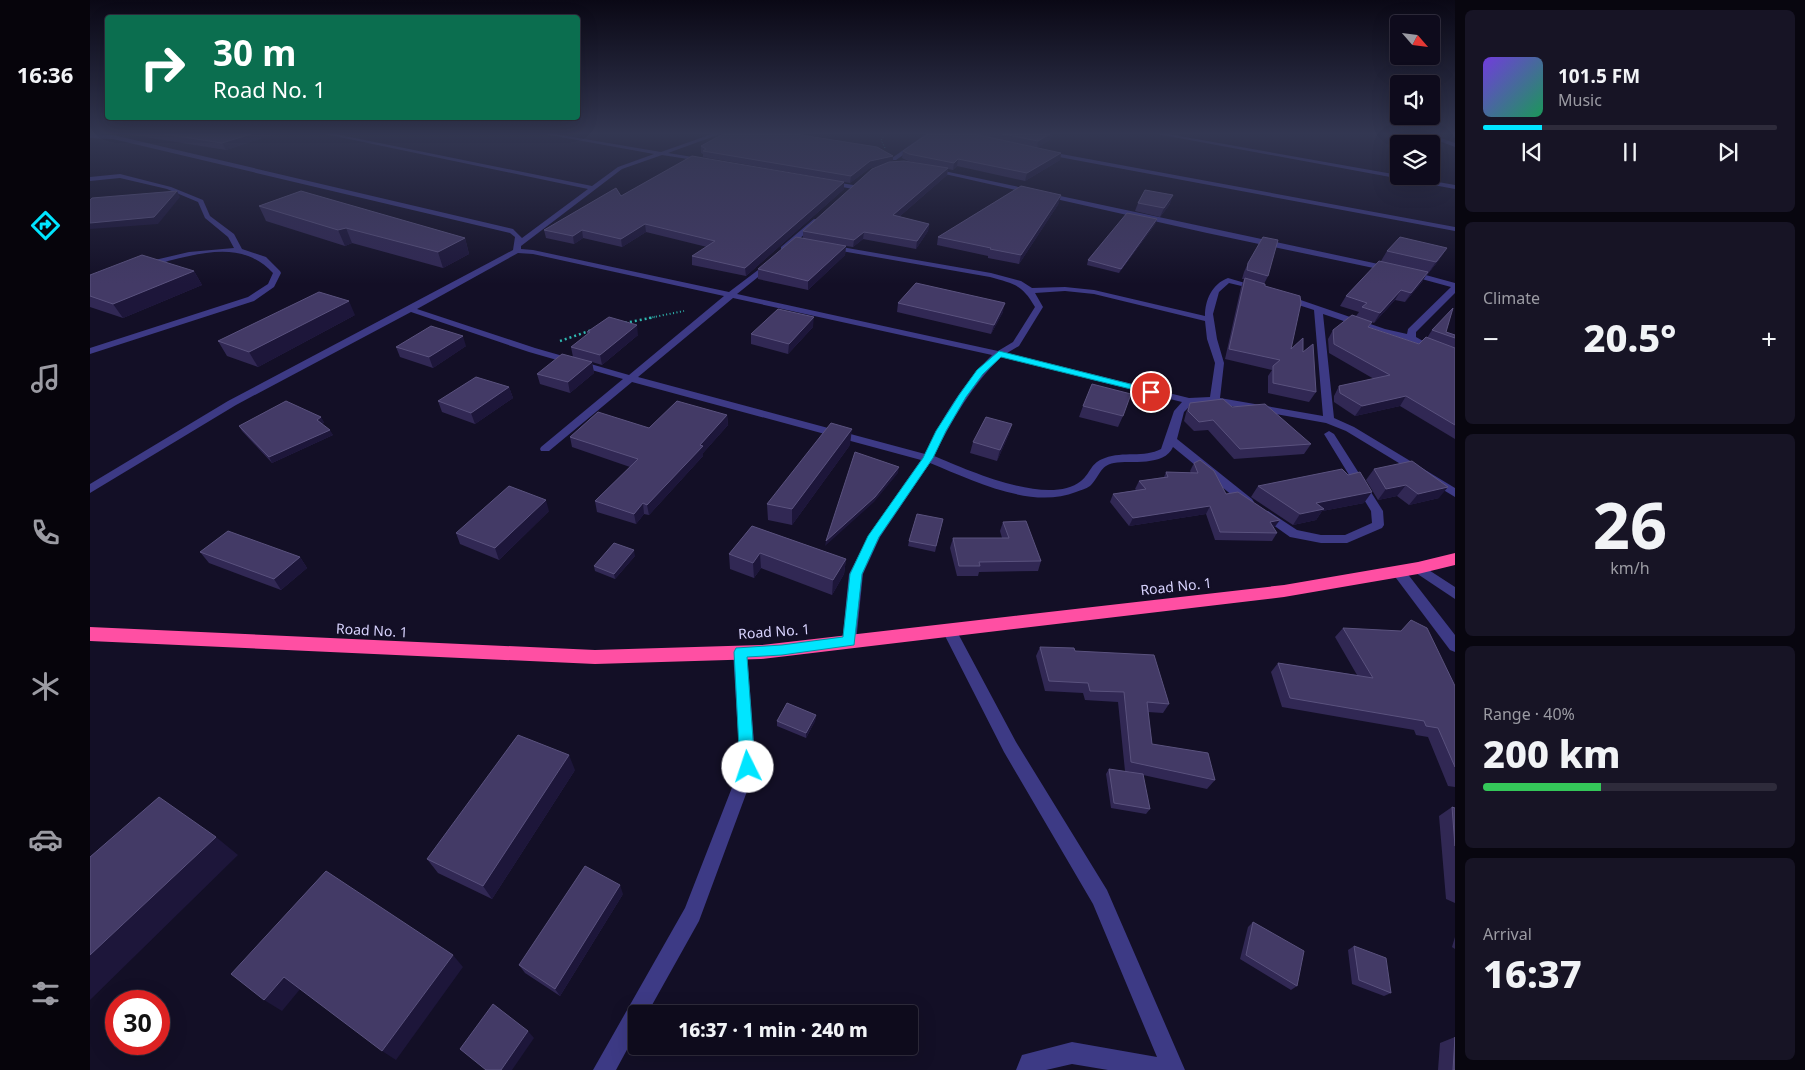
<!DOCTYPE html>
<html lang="en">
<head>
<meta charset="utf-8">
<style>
  :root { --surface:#0e0b1c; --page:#171425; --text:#f1f3f6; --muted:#9b9ba3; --line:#2e2b3b; --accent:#00e5ff }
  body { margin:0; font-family:"Noto Sans",sans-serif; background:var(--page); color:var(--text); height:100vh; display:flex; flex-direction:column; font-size:19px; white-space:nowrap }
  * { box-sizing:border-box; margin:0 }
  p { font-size:16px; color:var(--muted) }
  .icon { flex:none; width:28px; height:28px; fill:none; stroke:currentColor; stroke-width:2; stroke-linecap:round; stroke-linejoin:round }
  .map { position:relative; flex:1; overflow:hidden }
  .drawer { display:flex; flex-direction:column; gap:10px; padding:10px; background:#08060f; width:350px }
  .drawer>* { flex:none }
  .hud { position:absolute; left:15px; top:15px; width:475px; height:105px; border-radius:5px; box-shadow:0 5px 20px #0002,0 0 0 1px var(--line); background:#0b6e4f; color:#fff; overflow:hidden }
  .needle { width:32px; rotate:118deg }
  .tools { position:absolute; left:1300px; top:15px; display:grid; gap:10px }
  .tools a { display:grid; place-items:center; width:50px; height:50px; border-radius:5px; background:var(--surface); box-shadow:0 5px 20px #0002,0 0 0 1px var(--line); font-size:25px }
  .speed { position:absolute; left:15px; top:990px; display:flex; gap:10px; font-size:25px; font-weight:700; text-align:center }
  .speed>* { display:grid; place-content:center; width:65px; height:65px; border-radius:50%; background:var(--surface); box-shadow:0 5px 20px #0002,0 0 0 1px var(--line); line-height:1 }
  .speed .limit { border:8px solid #d22; background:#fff; color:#111 }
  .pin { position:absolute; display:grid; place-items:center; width:42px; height:42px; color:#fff; margin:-21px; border:2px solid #fff; border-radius:50%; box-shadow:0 1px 5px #0007 }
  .me { position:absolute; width:55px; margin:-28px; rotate:356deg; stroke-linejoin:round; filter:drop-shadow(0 0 4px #0008) }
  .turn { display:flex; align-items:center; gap:18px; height:105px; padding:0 25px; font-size:22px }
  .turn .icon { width:65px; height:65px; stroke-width:2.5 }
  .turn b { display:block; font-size:35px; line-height:42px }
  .big { font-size:38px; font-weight:800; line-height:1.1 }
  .drawer .widget { flex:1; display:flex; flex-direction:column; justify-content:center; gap:8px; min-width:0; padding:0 18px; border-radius:8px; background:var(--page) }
  .drawer .dial { align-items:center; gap:0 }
  .dial b { font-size:65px; line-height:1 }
  .song { display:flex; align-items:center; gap:15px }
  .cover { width:60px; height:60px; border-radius:8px; background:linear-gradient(135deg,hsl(260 70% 55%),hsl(150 70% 35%)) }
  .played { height:5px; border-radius:2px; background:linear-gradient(90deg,var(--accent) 20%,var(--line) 20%) }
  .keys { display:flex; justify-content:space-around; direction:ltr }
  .heat { display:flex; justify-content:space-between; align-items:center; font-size:28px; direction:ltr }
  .charge { height:8px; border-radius:4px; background:linear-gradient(90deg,#34c759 40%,var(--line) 0) }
  .trip { position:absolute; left:538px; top:1005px; width:290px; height:50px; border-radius:5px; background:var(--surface); box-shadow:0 5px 20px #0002,0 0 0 1px var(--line); font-weight:800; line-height:50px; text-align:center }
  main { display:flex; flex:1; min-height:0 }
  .tab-bar { display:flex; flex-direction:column; width:90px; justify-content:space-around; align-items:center; background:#06040b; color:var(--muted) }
  .tab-bar .icon { width:35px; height:35px }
  .tab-bar .on { color:var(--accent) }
  .tab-bar b { font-size:22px; color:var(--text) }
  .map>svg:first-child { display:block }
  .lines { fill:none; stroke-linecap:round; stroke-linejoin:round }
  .path-far2 { stroke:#2fb8b0; stroke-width:1; stroke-dasharray:1 2; stroke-linecap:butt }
  .path-far1 { stroke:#2fb8b0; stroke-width:2; stroke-dasharray:1 2.5; stroke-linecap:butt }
  .path { stroke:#2fb8b0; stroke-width:2.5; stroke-dasharray:2 3; stroke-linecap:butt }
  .minor { fill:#3d3a85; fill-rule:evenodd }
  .highway { fill:#ff4fa3; fill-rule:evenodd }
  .wall { fill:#312854 }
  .shaded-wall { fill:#1d163a }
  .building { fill:#433a66; stroke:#5a527e }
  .route { fill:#00e5ff; stroke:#0095a6 }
  .labels { text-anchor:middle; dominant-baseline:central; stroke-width:5; stroke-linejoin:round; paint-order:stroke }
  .street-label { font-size:14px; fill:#d9d4ff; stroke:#130f26 }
</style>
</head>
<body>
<main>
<nav class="tab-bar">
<b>16:36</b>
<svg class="icon on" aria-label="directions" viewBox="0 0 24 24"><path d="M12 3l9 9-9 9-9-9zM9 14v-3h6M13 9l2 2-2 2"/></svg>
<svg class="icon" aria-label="music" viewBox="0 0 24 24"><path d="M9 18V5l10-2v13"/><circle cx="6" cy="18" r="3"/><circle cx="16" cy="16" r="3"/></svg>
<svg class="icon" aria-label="phone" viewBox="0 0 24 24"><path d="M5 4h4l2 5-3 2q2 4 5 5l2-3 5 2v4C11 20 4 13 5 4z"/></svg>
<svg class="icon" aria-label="climate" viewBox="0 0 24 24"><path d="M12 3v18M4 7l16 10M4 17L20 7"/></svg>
<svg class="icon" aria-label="car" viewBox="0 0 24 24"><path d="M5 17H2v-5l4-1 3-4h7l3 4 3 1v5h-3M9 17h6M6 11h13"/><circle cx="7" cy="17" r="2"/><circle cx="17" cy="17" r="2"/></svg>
<svg class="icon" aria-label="filters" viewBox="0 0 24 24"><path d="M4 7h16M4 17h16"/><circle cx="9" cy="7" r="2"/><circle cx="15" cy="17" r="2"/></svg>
</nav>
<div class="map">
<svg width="1365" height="1070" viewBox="0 0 1365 1070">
  <rect width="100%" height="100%" fill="#130f26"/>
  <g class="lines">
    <path class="path-far2" d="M795,148L791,140L796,134"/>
    <path class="path-far1" d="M559,318L594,311"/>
    <path class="path" d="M535,323L565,317
      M470,341L502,330"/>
    <path class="minor" d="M0,134L23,135L423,229L432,238L498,189L235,134H245L502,186L528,167L564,154L454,134H465L571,152L622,134H630L578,153L615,159L617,162L572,155L532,169L431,246V249L443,250L639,292L680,261H683V265L647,294L908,351L923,342L945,307C932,284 924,284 900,277L740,249L736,247L740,245L901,273L931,281L942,288L975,287L1004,290L1115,316C1115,300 1122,284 1138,278L1172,288L1168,290L1139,283L1129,292L1123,314L1127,339L1134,363L1130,398L1233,416L1224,310L1193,300V296H1199L1295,329L1317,334L1318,329L1361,287L1317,275L1117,233L837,170L840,168L1321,271L1365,283V293L1326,332V337L1333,341L1331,343L1328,344L1289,333L1233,314L1244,418L1264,427L1365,488V497L1256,431L1236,423L1124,403L1102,404L1094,412L1087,439L1162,499L1164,502L1162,505H1154L1083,447C1074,467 1041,460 1024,463C1010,465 1009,478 1000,486C996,489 990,490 986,492C941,510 882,480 840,463L790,537L773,574L766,642L764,646L759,648L754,646L752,642L759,574L780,533L831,460L542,382L459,451H451L450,449L451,447L533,379L439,352L321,312L146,405L0,493V484L138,401L423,250L425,237L420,233L23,139L0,138ZM428,253L443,254L634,296L539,375L445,348L327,309ZM975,291L1004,294L1115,321L1117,339L1125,363L1120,397L1099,398L917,353L929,346L953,307L945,293ZM643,298L902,355C873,383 852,418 835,454L548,377ZM911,357L1092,402L1084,411L1071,449C1054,458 1033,451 1015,458C1000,463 1001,473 991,481C958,507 878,470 844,456C862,420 882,385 911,357Z
      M836,134H849L840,136L806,160H802V158Z
      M1067,134H1078L1365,185V189Z
      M1331,134H1339L1365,143V147Z
      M955,151L1365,227V231L953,154Z
      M30,174L81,187L113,200L120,216L144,234L152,249L176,257L190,271L191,273L184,287L164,301L0,354V348L158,297L178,284L183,273C155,243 119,251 82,260C73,262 62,268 52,267V263L99,252L144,248L138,237L115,218L108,202L77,189L30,178L0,181V177Z
      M738,181L763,185L766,187L763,189L736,184V182Z
      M724,219L729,220L697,251H691V247Z
      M1239,431L1244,434L1293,511L1294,525L1292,528L1257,543H1231L1200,537L1168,514L1170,511H1178L1207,530L1231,535H1255L1282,523L1281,511L1234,434Z
      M1328,563L1365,587V599L1323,571L1321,568L1323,565Z
      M1308,566L1313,568L1365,635V652L1360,650L1303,574L1301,571L1303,568Z
      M859,624L864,626L926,742L1017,890L1095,1070H1018L982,1064L956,1070H926L932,1055L982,1042L1067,1057L1003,904L914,752L852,630L854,626Z
      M650,646L655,648L657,652L666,767L609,921L557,1014H546V1033L526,1070H503L595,908L650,767L643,652L645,648Z"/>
    <path class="highway" d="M1365,553V565L1328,574L1194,597L671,659L505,664L0,641V627L505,650L671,645L1194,585L1328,562Z"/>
  </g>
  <path class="wall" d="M36,134H184L136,150Z
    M838,134H962L961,139L947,148L971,153L970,160L935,181L867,166L863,170L858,169L857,175L809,217L839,224L838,231L826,249L773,239L763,247L756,246L755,255L718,290L668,279V269L713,238V231L792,165L780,168L760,183L754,182V189L656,276L602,265V256L617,247L556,232L532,247L493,238L484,244L456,238L454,230L531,196L738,179L613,157V154L611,153V146L803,156V162L841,166L818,161L812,158L813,151Z
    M969,203L929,264L898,258V256L847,245L848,237Z
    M1048,203L1080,204L1070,217L1045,211Z
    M169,206L375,238L379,254L353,268L262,243L255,246L176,221Z
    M1066,223L1029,273L997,265L998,260Z
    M1357,248L1349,260L1337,275H1336L1332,282L1315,302L1305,300L1284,323L1282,322L1279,327L1329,344L1337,338L1342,330L1356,332L1365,335V439L1310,406L1265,416L1244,402V396L1249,386L1284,379L1239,353L1238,339L1243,330L1266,316L1269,312L1250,306L1256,296L1291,261L1297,251Z
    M1158,263L1178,276L1174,284L1201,349L1213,352L1226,392L1219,402L1178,393V376L1182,370L1135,359L1151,287L1154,279H1152L1154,272Z
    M104,271L112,285L33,318L0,307V275Z
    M808,303L913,312L901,334L807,312Z
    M265,315L168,367L137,356L128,341Z
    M723,327L698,354L661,344V334Z
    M497,332L548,335L512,365L502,362L504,373L480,393L450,384L447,374L483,357L481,347L498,334Z
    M376,346L343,368L310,357L306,347Z
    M419,387L423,398L385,424L352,412L348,401Z
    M1100,403L1221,444L1214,454L1144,459L1118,430L1104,431L1094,421L1096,413Z
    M993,406L1033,416L1028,427L989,417Z
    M637,415L638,425L613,453V456L559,515L554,514L546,524L507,512L505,501L540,467L482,447L480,437L559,428Z
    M234,422L232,424L243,435L182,463L152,431L149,426Z
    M922,424L919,434L907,461L880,453L883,442Z
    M760,445L702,525L678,520L677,504Z
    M1104,463L1136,494L1184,529L1187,533L1182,541L1125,540L1116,514L1039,526L1020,502L1023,494L1046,490L1045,489L1049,481L1074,477L1076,472L1101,473L1100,471Z
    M1284,469L1349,498L1319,505L1307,496L1288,500L1276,480Z
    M1168,486L1274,503L1232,511L1226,520L1203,525L1161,497Z
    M459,511L409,560L370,544L366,533Z
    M853,519L845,552L818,546L819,541Z
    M913,522L951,561L948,571L889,572L888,576H867L860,548L863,538H912L910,531Z
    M662,526L756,559L754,574L742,595L671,568L664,578L640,569L639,554Z
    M110,552L210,557L217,568L191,590L119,563Z
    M545,556L525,579L505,571L504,566Z
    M1253,628L1365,686V787L1358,786L1338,737L1326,735L1324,730L1192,707L1181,672L1188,663L1267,675L1245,637Z
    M950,647L985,651L1079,704L1073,713L1058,712L1062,744L1125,780L1117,789L1053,775L1060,809L1056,814L1021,808L1016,774L1019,769L1047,773L1035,771L1028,702L995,700L993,693L955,691L946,656Z
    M726,715L725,721L716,738L687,726V721Z
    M485,770L402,899L348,873L337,859Z
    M1362,807L1365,808V903L1356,899L1349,816Z
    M533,894L470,996L435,973L429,965Z
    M1163,922L1207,986L1201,990L1150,959L1158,927Z
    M1365,937V949L1362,947Z
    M1264,946L1301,993L1294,996L1262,984L1258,950Z
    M1365,1037V1070H1348L1350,1043Z"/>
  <path class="shaded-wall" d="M161,134H184L136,150L132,143Z
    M960,134H962L961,139L947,148L948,141Z
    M971,153L970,160L935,181L937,173Z
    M803,156V162L780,168L760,183L761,176L780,161Z
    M868,159L867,166L863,170L864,163Z
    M858,168L857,175L802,223L803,215Z
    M754,182V189L656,276L655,268Z
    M87,191L90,197L68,224L0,229V223Z
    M971,195L969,203L929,264L931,255Z
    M1083,195L1080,204L1070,217L1074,208Z
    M1067,219L1066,223L1029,273L1031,269Z
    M555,224L556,232L532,247L531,239Z
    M839,224L838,231L826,249L827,241Z
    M256,228L262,243L255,246L248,230Z
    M492,230L493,238L484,244L483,236Z
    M774,232L773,239L763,247L764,240Z
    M375,238L379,254L353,268L348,252Z
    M756,246L755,255L718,290V281Z
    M1357,248L1349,260L1337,275L1346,262Z
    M104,271L112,285L33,318L23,304Z
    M1338,272L1332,282L1315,302L1321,293Z
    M1311,290L1305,300L1284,323L1290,313Z
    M259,301L265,315L168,367L159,352Z
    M915,303L913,312L901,334L904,325Z
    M724,317L723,327L698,354L699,344Z
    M547,325L548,335L512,365L510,355Z
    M373,336L376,346L343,368L339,357Z
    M502,362L504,373L480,393L478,382Z
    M419,387L423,398L385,424L381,413Z
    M1316,396L1310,406L1265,416L1272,406Z
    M637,415L638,425L613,453V456L559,515L557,505Z
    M231,417L234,422L230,425L227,420Z
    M922,424L919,434L907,461L910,450Z
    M762,429L760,445L702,525V509Z
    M240,430L243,435L182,463L179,457Z
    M809,467L808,473L784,502L735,546L736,541Z
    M1316,485L1307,496L1288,500L1296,489Z
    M1358,487L1349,498L1319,505L1328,494Z
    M1282,492L1274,503L1232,511L1226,520L1203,525L1210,514L1226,503Z
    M456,500L459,511L409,560L405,548Z
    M553,503L554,514L546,524L544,514Z
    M1120,506L1116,514L1039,526L1043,518Z
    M1190,520L1184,528L1180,522Z
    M544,550L545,556L525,579L524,574Z
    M670,553L671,568L664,578L663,563Z
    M210,557L217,568L191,590L184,579Z
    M756,559L754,574L742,595L743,580Z
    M726,715L725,721L716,738V733Z
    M479,755L485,770L402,899L393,886Z
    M126,837L148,855L0,1000V955Z
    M530,885L533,894L470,996L465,989Z
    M363,955L373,967L306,1060L292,1051Z
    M194,977L211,988L192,1011L174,1000Z
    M438,1031L444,1038L422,1070H411Z"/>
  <path class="building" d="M74,134H161L132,143Z
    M633,134H705L787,147L803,156L780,161L761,176L613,151L616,149L611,146Z
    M838,134H884L971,153L937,173L868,159L864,163L819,154L813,151Z
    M913,134H960L948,141Z
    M602,156L754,182L655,268L602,256L625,241L555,224L531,239L492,230L483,236L454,230L526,188L531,196Z
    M814,161L858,168L803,215L839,224L827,241L774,232L764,240L713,231L782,169L799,162Z
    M931,186L971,195L931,255L900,249L901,248L848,237Z
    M1055,190L1083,195L1074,208L1048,203Z
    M87,191L64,217L0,223V200L2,198Z
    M211,191L375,238L348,252L256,228L248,230L169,206Z
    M1037,213L1067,219L1031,269L998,260Z
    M706,237L756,246L718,281L668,269Z
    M1173,237L1188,240L1178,276L1157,270L1158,263Z
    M1310,237L1357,248L1346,262L1297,251Z
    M52,255L104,271L23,304L0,296V275Z
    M1289,261L1338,272L1321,293L1311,290L1290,313L1272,307L1277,303L1256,296Z
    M1155,278L1175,284V286L1210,296L1211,303L1201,349L1213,338V352L1223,344L1226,392L1183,383V366L1190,360L1139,349Z
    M826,283L915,303L904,325L808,303Z
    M229,292L259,301L159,352L128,341Z
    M1363,308L1356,332L1365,335V338L1342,330Z
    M688,309L724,317L699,344L661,334Z
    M1262,315L1282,322L1278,327L1329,344L1336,337L1365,348V425L1316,396L1272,406L1250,393L1249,386L1300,375L1244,344L1243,330Z
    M519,317L547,325L510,355L481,347L500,332H497Z
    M341,326L373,336L339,357L306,347Z
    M472,354L502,362L478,382L447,374Z
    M386,377L419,387L381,413L348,401Z
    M1002,384L1041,394L1033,416L993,406Z
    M1133,399L1142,407L1175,404L1221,444L1150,449L1123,420L1109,422L1098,411L1100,403Z
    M196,401L231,417L227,420L240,430L179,457L149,426Z
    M587,401L637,415L610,445L613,446L557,505L553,503L544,514L505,501L548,459L480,437L508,412L559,428Z
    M896,417L922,424L910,450L883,442Z
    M741,423L762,429L702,509L677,504Z
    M765,452L809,467L785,497L736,541Z
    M1110,460L1124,471L1136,494L1148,492L1190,520L1180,522L1187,533L1130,532L1120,506L1043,518L1023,494L1056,489L1049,481L1078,477L1076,472L1108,473L1104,463Z
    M1322,461L1358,487L1328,494L1316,485L1296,489L1284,469Z
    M1252,469L1258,475L1270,472L1282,492L1226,503L1234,509L1210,514L1168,486Z
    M419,486L456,500L405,548L366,533Z
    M827,514L853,519L846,546L819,541Z
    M936,521L951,561L889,562L890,566H869L863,538H919L913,522Z
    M662,526L756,559L743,580L670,553L663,563L639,554Z
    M138,531L210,557L184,579L110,552Z
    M524,543L544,550L524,574L504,566Z
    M1321,620L1337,628L1365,686V767L1348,728L1336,726L1334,721L1200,698L1188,663L1283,678L1253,628L1311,631Z
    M950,647L984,648L985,651L1064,655L1079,704L1057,702L1062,744L1118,753L1125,780L1041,762L1034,692L1000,691L998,683L959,681Z
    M697,703L726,715L716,733L687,721Z
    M428,735L479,755L393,886L337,859Z
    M1019,769L1053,774L1060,809L1024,803Z
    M69,797L126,837L0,955V857Z
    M1362,807L1365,808V846Z
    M495,866L530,885L465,989L429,965Z
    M236,871L363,955L292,1051L194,977L174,1000L141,974Z
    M1163,922L1214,951L1207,986L1156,955Z
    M1264,946L1296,958L1301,993L1269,980Z
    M403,1004L438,1031L411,1070H396L370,1049Z
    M1365,1037V1070H1363Z"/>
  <linearGradient id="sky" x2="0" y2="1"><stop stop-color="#0a0815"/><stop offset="0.47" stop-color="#333752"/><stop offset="1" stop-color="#333752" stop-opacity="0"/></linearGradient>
  <rect width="1365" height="284" fill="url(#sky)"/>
  <path class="route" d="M909,351L1064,390L1065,392L1061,394L911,357L893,374L876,397L856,431L843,458L789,537L772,574L764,645L692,655L657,657L665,767L663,772L658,774L652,772L650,767L644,652L646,648L692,645L753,637L760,574L778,536L833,458L846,431L869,395L887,370Z"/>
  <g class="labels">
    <g class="street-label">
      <text transform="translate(1086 586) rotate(-6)">Road No. 1</text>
      <text transform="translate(282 630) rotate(3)">Road No. 1</text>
      <text transform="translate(684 631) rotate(-4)">Road No. 1</text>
    </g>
  </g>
</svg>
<div class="tools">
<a><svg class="needle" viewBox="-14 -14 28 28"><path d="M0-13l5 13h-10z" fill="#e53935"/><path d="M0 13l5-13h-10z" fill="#9b9ba3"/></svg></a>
<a><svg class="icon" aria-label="sound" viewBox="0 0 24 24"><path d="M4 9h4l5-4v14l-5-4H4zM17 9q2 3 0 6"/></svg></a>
<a><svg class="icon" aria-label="layers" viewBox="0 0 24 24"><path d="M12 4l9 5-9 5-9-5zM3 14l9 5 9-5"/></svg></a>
</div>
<div class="speed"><div class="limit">30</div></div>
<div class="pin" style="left:1061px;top:392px;background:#d93025"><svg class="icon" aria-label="arrive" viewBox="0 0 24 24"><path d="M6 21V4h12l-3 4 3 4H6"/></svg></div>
<svg class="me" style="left:658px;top:767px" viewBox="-20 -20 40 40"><circle r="19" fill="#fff"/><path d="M0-13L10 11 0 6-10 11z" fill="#00e5ff"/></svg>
<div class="trip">16:37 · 1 min · 240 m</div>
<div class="hud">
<div class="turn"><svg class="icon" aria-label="right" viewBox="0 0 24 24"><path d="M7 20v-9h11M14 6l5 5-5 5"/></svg><div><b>30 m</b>Road No. 1</div></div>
</div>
</div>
<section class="drawer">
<div class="widget">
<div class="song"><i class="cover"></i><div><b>101.5 FM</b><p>Music</p></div></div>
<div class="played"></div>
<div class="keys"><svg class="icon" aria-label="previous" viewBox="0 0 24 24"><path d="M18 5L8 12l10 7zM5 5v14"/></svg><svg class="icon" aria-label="pause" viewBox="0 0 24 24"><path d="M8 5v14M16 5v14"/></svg><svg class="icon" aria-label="next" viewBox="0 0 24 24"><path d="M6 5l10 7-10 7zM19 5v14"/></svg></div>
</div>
<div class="widget"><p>Climate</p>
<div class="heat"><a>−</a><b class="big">20.5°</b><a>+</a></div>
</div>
<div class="widget dial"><b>26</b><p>km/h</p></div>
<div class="widget"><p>Range · 40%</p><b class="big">200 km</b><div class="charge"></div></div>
<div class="widget"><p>Arrival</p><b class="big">16:37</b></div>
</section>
</main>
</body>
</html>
